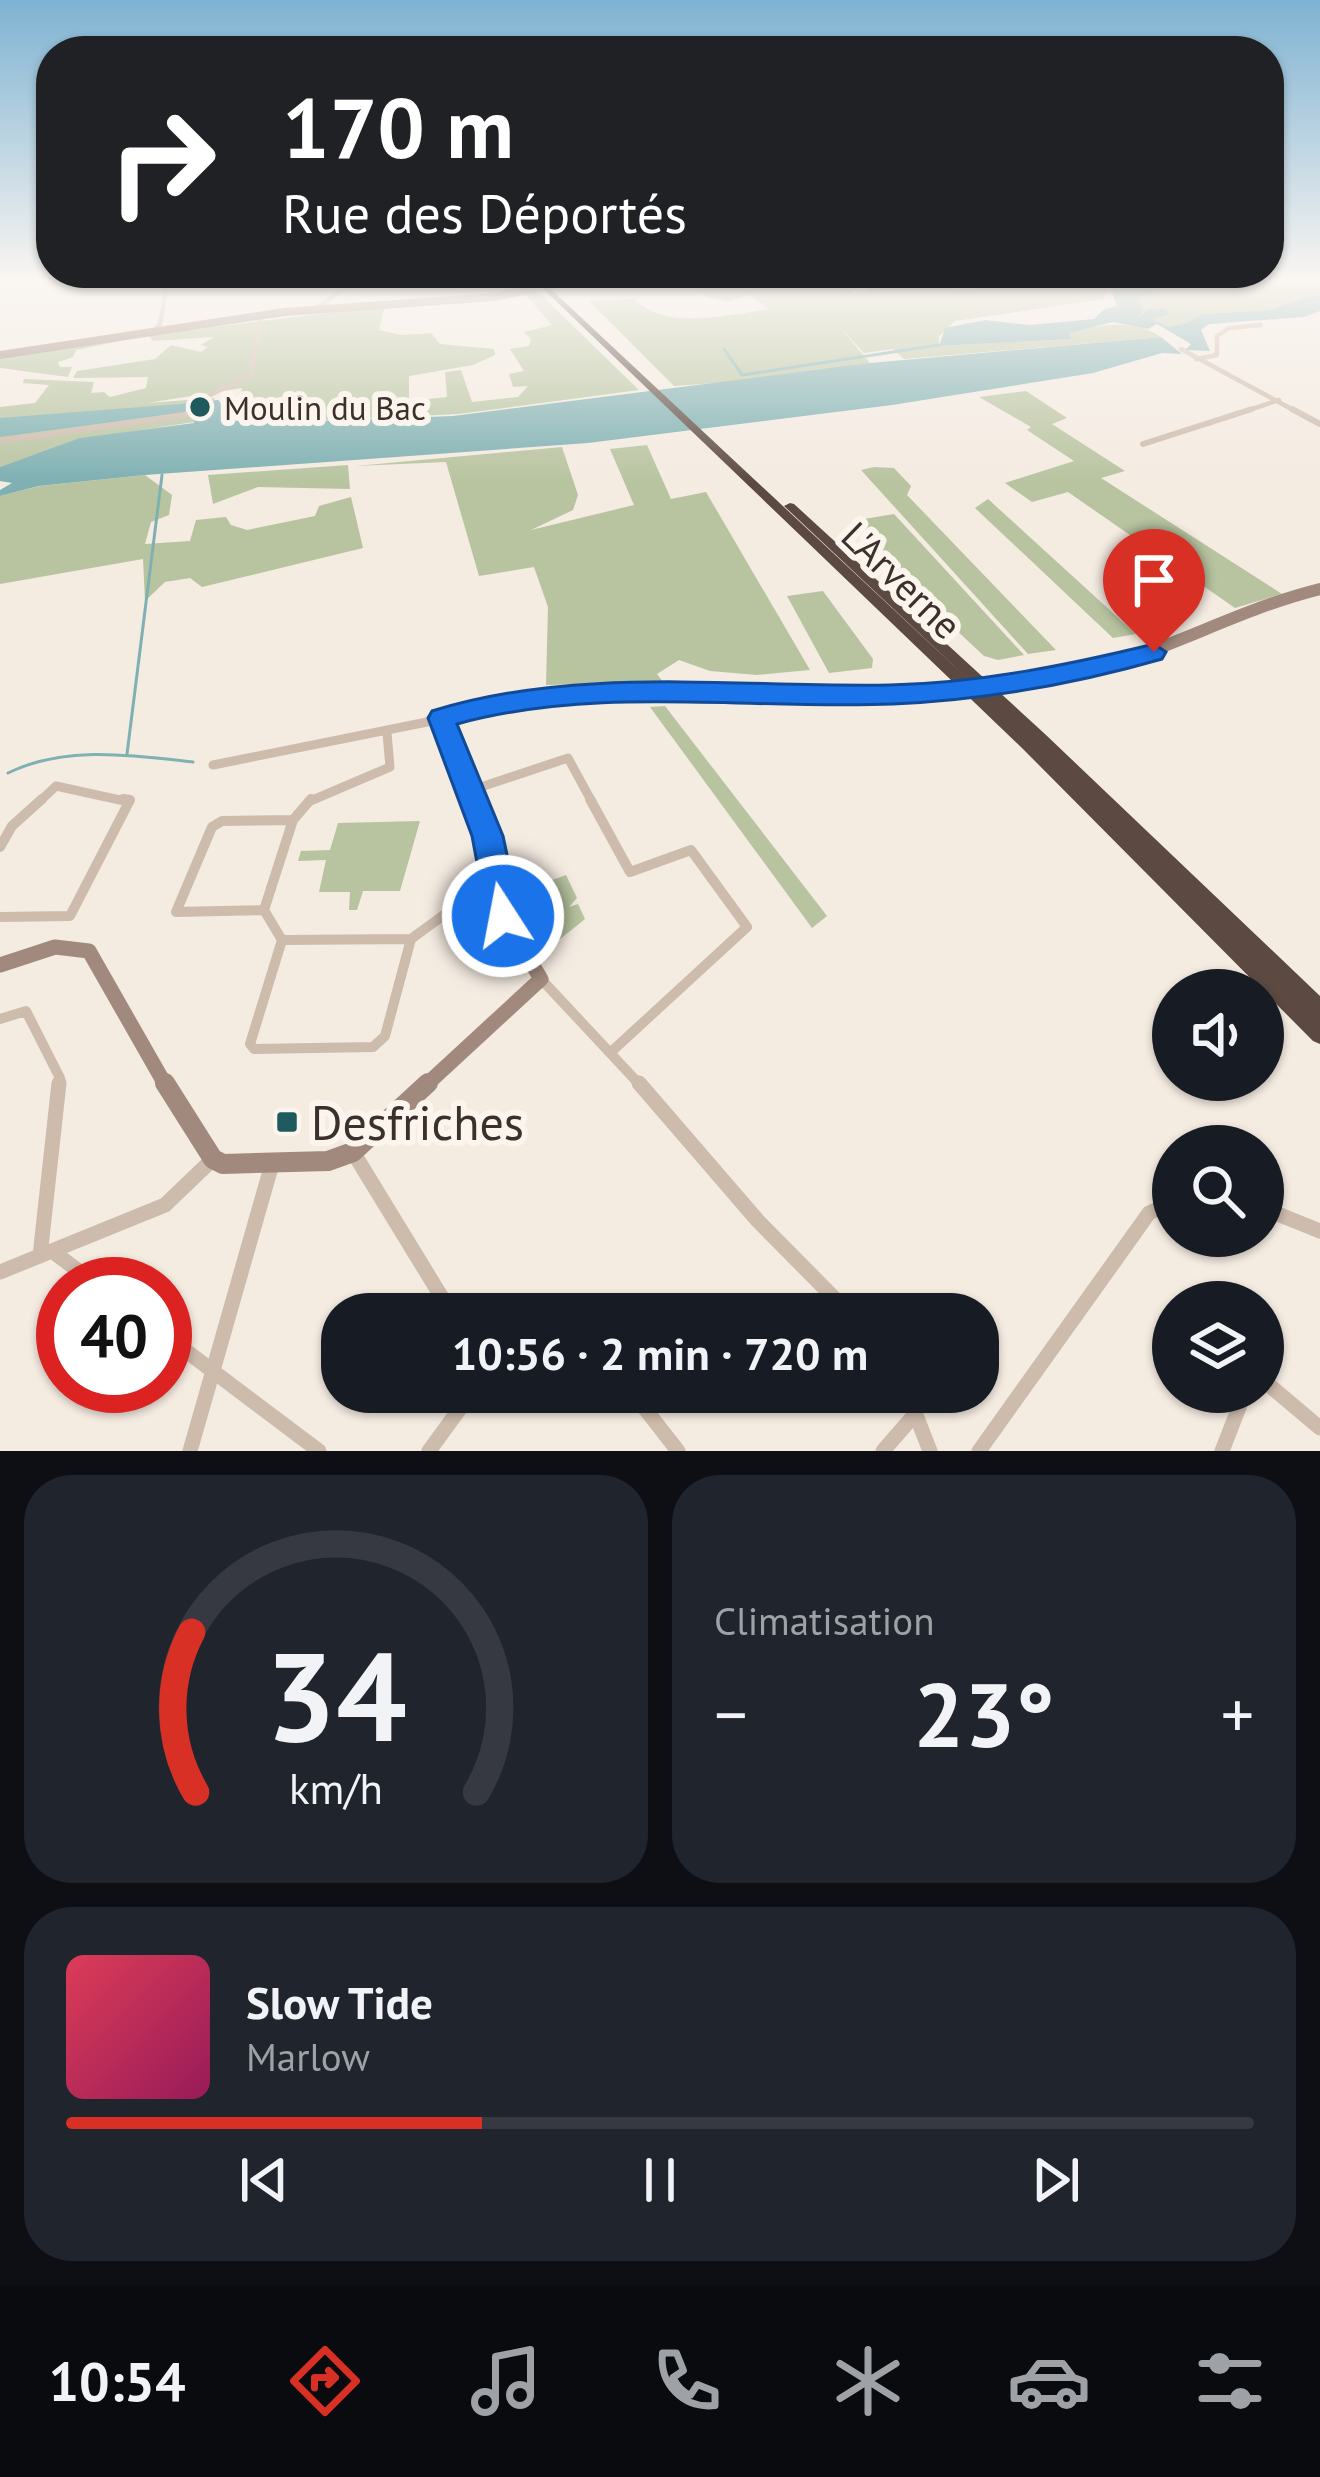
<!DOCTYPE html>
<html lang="fr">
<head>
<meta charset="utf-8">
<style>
  :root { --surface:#171b24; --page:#20242c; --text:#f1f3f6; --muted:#9ea1a6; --line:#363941; --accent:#d93025 }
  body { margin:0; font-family:"PT Sans",sans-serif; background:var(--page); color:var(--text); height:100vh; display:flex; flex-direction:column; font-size:45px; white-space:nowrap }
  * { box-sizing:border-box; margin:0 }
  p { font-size:39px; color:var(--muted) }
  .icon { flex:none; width:66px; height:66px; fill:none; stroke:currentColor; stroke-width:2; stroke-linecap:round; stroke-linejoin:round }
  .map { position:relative; height:1451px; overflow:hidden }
  .side { display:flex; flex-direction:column; gap:24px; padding:24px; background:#0d0f14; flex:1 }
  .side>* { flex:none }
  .banner { position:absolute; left:36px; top:36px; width:1248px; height:252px; border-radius:48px; box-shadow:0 3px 9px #0004; background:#202124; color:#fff; overflow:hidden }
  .fabs { position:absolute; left:1152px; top:969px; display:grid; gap:24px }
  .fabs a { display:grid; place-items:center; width:132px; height:132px; border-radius:50%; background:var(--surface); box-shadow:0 3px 9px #0004; font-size:60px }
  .speed { position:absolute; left:36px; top:1257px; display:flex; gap:24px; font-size:60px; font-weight:700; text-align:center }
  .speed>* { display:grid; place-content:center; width:156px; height:156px; border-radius:50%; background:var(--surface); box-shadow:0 3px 9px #0004; line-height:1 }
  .speed .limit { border:18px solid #d22; background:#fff; color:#111 }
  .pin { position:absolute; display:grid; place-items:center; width:102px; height:102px; color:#fff; margin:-123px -51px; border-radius:50% 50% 50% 0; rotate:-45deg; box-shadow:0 0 12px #0007 }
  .pin .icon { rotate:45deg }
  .me { position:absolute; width:132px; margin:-66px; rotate:349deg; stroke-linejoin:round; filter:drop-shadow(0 0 9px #0008) }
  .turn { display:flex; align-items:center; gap:42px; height:252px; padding:0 48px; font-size:54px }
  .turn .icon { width:156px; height:156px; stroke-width:2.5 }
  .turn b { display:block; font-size:84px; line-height:102px }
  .big { font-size:90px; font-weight:700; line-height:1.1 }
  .side .widget { flex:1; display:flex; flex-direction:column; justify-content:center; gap:18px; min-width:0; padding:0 42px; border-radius:48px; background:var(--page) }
  .side .dial { align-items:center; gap:0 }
  .dial svg { height:312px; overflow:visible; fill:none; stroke:var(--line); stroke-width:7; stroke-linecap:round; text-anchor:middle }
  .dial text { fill:var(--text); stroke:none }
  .song { display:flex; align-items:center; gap:36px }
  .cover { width:144px; height:144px; border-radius:18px; background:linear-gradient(135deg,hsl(350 70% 55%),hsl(330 70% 35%)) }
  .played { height:12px; border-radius:6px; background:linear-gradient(90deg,var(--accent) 35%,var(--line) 35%) }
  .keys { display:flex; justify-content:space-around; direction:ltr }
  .heat { display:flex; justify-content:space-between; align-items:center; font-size:66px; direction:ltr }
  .side .tiles { flex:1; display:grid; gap:24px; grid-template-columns:1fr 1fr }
  .widget:last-child { grid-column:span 2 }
  .trip { position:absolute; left:321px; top:1293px; width:678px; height:120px; border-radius:48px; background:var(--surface); box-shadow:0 3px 9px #0004; font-weight:700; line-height:120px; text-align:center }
  .menu { display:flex; height:192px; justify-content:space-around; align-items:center; background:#090b0e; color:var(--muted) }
  .menu .icon { width:84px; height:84px }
  .menu .current { color:var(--accent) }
  .menu b { font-size:54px; color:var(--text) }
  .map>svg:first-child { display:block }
  .green { fill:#b8c4a0 }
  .water { fill:#7fb0b2 }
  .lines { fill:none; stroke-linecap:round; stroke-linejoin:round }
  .stream { stroke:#7fb0b2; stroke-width:3 }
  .canal { stroke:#7fb0b2; stroke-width:6 }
  .street-far4 { stroke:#cdbbac; stroke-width:4.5 }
  .street-far3 { stroke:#cdbbac; stroke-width:6 }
  .street-far2 { stroke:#cdbbac; stroke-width:9 }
  .street-far1 { stroke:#cdbbac; stroke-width:10 }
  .street { stroke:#cdbbac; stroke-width:15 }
  .secondary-far3 { stroke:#a18a7d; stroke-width:8 }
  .secondary-far2 { stroke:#a18a7d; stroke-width:12 }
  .secondary-far1 { stroke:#a18a7d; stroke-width:15 }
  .secondary { stroke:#a18a7d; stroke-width:20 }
  .highway { fill:#5c4a42; fill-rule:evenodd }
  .route { fill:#1a73e8; stroke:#114b97; stroke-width:3 }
  .poi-dot { fill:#1f5a5e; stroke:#fbf5ee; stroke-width:4.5 }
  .labels { text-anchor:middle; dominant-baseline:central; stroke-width:12; stroke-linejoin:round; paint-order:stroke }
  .far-poi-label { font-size:33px; fill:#3b302b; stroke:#fbf5ee; text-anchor:start }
  .street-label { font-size:39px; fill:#3b302b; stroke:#fbf5ee }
  .near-poi-label { font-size:48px; fill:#3b302b; stroke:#fbf5ee; text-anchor:start }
</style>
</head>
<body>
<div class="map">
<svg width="1320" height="1451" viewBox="0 0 1320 1451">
  <rect width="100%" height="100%" fill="#f4ebe1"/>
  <path class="green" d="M707,279H845L837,282L854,294L869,291L865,285L934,279L927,281L963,291L984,286L969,279L997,282L1111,279L1104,299L955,321L939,336V346L1071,339L1068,333C1101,325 1130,318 1161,337L904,359L893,349L864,353L839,326L870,363L759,380L674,386L589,301L635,299C666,332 729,314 769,309L749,295L728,302L705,296L702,289L710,283Z
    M1197,279H1320V293L1269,310L1202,314L1185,325L1168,327L1151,319L1169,314L1135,318L1143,309L1139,299L1166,285Z
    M537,291L639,390L459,414L270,423L241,400L242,388L147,403L215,398L194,422L81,439L0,467V407L35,403L49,385L23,383L24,379L94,382L91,393L104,392L110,397L146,388L148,377L73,378L77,371L155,359L171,345L201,352L208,347L201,345L214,337L153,341L148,335L385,306L379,330L402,335L431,333L440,344L494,349L495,355L473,365L409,376V401L447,397L445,372L461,370L472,402L518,397L528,386L513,387L509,374L524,371L510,349L529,346L531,339L524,332L552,325L525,294Z
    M130,339L76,350L73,357L58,362L60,367H72L68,377L0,368V358Z
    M1026,391L1067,418L1052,424L1125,471L1101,478L1282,594L1235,608L1068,492L1032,502L1005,483L1074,461L1027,430L1031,427L979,397Z
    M647,445L671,499L706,492L810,670L757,675L710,671L679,660L657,674L663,682L546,685L548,607L534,567L479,576L446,462L356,466L562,447L578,495L573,510L531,530L634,505L610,449Z
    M348,465L350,489L258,487L213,504L208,475Z
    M874,467L894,468L911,486L907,495L1056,650L1028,654L861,470Z
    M145,475L172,495L169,515L151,522L145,544L190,541L196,520L226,517L231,525L247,530L315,516L319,506L351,497L363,548L202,587L190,578L165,582L145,601L143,559L0,584V496L40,486Z
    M988,499L1136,634L1113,638L975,508Z
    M894,514L1024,655L998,660L984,656L909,586L858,520Z
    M823,591L873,659L872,668L829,673L787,596Z
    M665,706L827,916L812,928L650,707Z
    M420,821L400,891H363L357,910H349L350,892H319L326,860L298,861L301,851L330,850L338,823Z
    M566,875L577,898L569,907L578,904L585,919L538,957L518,925L524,923L522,917L516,919L508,902L525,896L531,912L545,906L539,885Z"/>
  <path class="water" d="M1122,279H1197L1166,285L1139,299L1143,309L1138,318L1149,309H1165L1170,314L1152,319L1168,327L1185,324L1202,314L1269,310L1320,293V311L1304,317L1209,324L1201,330L1210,351L1185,350L1191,344L1157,324L1148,329L1113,322L1069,333L1072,339L939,346L945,328L985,320L1029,325L1094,319L1103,310L1117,306L1111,289Z
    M1161,337L1182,354L1162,353L1093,373L892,405L588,443L145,475L39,486L0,496V490L12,483L0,481V467L80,438L194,423L195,411L211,409L214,403L252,402L247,407L267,423L453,416L870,363Z
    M192,403L187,412L0,437V418Z"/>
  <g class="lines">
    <path class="stream" d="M724,349L742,375L939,345
      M127,754L162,475
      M8,773C65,745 132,755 193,762"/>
    <path class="canal" d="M186,406L217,403"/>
    <path class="street-far4" d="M316,309L356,279
      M154,331L160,324L168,279
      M1181,349L1297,412
      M1196,359L1217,355V336L1229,328L1261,325
      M188,412L196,402L251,375L260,315
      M1243,412L1279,400"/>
    <path class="street-far3" d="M1292,409L1320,424
      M0,441L186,415L191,409
      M1143,444L1252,409"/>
    <path class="street-far2" d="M213,765L442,719
      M472,790L568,758L592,802
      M39,802L56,786L129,802
      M308,802L390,767L387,733"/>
    <path class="street-far1" d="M311,799L293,820L264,910L282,940L411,939L478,890L497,884
      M590,799L630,872L691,850L747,927L611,1052
      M0,847L12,826L42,799
      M264,910L176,912L212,827L222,821L293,820
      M0,917L70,916L130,800L123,799
      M282,940L250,1044L254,1049L373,1047L385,1036L411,939
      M541,979L641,1086
      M0,1019L26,1011L60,1078L59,1086"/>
    <path class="street" d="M639,1083L758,1221L850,1314
      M353,1152L452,1314
      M1263,1208L1320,1231
      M52,1251L96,1284
      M40,1256L59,1083
      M0,1272L165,1205L213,1159
      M165,1335L319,1451
      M1263,1380L1320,1428
      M632,1392L678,1451
      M907,1392L930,1451
      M190,1451L272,1164
      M429,1451L472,1392
      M883,1451L916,1413
      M979,1451L1149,1213L1173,1202
      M1222,1451L1245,1392"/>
    <path class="secondary-far3" d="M0,355L284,312L494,297L581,279"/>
    <path class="secondary-far2" d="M475,802L442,719C608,674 774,707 942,691C1003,685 1065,680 1123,661C1190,639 1251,606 1320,589"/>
    <path class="secondary-far1" d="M0,965L55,947L89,951L166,1086
      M425,1086L541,979L503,916L488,836L473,799"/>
    <path class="secondary" d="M165,1083L213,1159L223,1164L328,1161L353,1152L428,1083"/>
    <path class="highway" d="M533,279H540L969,680L784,506L790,503L794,504L1046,735L1320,996V1044L1313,1041L1023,749Z"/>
  </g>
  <linearGradient id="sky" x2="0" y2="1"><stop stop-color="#7eb2d2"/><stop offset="0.58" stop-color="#faf6f2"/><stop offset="1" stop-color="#faf6f2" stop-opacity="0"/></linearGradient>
  <rect width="1320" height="482" fill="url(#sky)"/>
  <path class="route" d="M1154,644L1166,652L1162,659C1075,684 984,700 893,704C748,710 599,685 457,724L503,836L520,916L515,927L503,931L492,927L487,916L472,836L428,718L432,711C580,665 738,688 890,685C979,683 1068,665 1154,644Z"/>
  <g class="poi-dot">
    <circle cx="200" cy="407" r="12"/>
    <rect x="275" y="1110" width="24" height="24" rx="6"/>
  </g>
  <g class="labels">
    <g class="far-poi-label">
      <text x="224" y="407">Moulin du Bac</text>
    </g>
    <g class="street-label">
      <text transform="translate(902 580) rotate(44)">L'Arverne</text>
    </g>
    <g class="near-poi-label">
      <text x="311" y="1122">Desfriches</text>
    </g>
  </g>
</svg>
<div class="fabs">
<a><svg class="icon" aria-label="sound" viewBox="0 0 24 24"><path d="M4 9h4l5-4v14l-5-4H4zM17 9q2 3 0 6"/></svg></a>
<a><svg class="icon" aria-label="search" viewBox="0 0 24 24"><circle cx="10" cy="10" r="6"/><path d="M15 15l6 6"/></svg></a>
<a><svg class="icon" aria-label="layers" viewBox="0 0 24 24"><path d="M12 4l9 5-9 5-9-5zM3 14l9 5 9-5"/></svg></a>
</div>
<div class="speed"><div class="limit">40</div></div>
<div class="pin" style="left:1154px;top:652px;background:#d93025"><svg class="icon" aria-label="arrive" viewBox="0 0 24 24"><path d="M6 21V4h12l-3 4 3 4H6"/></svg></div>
<svg class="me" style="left:503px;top:916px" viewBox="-20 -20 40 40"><circle r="17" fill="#1a73e8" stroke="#fff" stroke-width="3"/><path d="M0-11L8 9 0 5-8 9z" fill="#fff"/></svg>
<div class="trip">10:56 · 2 min · 720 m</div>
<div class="banner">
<div class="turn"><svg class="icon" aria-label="right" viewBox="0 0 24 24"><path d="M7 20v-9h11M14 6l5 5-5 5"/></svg><div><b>170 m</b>Rue des Déportés</div></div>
</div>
</div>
<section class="side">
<div class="tiles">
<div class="widget dial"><svg viewBox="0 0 100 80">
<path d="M14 69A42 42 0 1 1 86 69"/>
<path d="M14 69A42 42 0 0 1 13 28" stroke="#d93025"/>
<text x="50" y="56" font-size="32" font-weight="700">34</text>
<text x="50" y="72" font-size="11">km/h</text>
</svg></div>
<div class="widget"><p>Climatisation</p>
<div class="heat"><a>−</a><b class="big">23°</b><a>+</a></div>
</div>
<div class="widget">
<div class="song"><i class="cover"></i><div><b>Slow Tide</b><p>Marlow</p></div></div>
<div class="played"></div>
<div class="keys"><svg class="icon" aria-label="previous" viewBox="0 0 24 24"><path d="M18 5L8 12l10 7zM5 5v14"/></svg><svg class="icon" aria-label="pause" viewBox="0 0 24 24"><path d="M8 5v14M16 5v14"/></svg><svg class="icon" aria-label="next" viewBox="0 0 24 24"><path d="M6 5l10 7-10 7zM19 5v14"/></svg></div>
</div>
</div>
</section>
<nav class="menu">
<b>10:54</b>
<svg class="icon current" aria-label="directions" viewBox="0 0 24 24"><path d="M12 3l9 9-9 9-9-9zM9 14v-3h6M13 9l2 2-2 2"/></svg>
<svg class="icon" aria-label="music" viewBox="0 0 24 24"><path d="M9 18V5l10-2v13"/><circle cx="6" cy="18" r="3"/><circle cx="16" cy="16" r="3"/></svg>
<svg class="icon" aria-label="phone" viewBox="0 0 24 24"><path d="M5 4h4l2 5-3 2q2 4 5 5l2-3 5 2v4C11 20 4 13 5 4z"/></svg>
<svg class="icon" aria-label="climate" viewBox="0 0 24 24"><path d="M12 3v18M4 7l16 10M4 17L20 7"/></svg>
<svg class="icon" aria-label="car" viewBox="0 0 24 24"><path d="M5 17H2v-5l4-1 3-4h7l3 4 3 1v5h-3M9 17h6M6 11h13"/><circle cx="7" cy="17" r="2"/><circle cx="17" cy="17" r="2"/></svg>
<svg class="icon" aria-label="filters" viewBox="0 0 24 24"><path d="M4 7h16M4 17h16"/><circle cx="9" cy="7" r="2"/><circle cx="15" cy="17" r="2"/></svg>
</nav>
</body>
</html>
